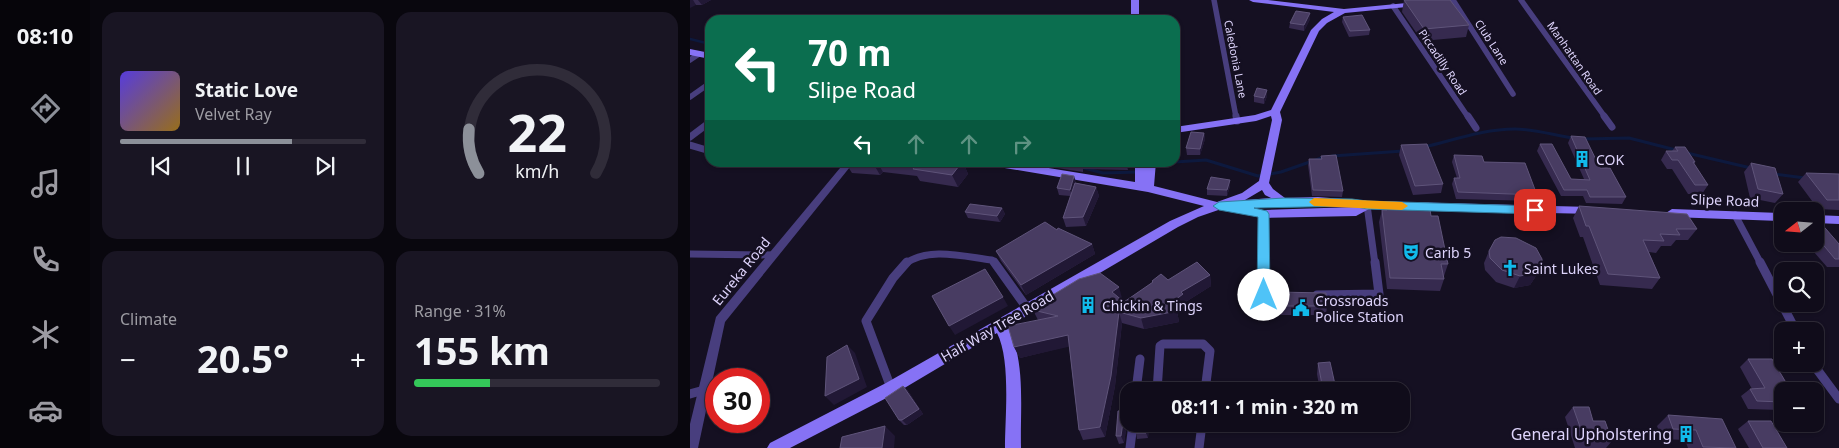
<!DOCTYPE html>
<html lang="en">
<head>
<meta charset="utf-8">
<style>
  :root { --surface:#100c1a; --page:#191523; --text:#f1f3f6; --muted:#9c9ba2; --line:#302c39; --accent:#8c9099 }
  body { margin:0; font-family:"Noto Sans",sans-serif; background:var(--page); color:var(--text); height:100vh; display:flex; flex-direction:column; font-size:19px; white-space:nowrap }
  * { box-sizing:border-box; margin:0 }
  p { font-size:16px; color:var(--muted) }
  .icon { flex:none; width:28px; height:28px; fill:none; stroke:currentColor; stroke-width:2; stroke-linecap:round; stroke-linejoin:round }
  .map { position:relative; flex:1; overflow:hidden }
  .details { display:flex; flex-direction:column; gap:12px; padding:12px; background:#09070e; width:600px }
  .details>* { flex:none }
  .guide { position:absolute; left:15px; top:15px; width:475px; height:152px; border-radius:15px; box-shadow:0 1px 4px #0004,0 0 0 1px var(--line); background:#0b6e4f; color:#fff; overflow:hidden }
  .needle { width:32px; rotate:253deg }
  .buttons { position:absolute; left:1084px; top:202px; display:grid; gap:10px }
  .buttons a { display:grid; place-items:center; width:50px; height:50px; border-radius:10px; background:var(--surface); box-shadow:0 1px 4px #0004,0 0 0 1px var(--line); font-size:25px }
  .speed { position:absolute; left:15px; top:368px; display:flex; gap:10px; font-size:25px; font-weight:700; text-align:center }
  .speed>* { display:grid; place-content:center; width:65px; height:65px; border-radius:50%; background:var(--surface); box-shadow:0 1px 4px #0004,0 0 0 1px var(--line); line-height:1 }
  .speed .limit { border:8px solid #d22; background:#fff; color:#111 }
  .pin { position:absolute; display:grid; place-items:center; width:42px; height:42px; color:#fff; margin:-21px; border-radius:10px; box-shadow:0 2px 8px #0006 }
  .me { position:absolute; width:55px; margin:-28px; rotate:0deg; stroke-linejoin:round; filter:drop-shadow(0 0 4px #0008) }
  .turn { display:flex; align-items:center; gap:18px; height:105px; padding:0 20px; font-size:22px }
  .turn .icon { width:65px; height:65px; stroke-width:2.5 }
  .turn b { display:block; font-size:35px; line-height:42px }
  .lanes { display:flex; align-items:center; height:48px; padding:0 20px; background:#0003; justify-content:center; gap:25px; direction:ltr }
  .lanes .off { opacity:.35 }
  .big { font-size:38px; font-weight:700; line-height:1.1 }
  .details .card { flex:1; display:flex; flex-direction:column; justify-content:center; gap:8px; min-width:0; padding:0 18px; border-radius:15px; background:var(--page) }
  .details .dial { align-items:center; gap:0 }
  .dial svg { height:130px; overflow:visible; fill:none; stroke:var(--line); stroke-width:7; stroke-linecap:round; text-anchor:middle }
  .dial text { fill:var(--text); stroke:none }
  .song { display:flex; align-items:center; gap:15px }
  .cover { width:60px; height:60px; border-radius:8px; background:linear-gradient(135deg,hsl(250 70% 55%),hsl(40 70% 35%)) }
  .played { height:5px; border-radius:2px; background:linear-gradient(90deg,var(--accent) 70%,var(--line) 70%) }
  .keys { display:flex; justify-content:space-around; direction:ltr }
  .heat { display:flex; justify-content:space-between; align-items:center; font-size:28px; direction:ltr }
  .charge { height:8px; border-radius:4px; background:linear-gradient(90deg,#34c759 31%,var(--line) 0) }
  .details .tiles { flex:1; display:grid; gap:12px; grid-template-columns:repeat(2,1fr) }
  .trip { position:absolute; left:430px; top:382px; width:290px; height:50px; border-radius:15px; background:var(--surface); box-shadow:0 1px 4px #0004,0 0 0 1px var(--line); font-weight:700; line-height:50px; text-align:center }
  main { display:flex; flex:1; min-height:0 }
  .dock { display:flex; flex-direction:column; width:90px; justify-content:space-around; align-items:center; background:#06050a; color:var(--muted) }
  .dock .icon { width:35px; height:35px }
  .dock .selected { color:var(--accent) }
  .dock b { font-size:22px; color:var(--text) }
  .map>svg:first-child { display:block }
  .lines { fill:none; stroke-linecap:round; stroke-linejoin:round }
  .stream-far1 { stroke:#0d193e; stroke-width:2.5 }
  .stream { stroke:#0d193e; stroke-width:3 }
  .minor-far2 { stroke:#483e7e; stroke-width:5.5 }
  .minor-far1 { stroke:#483e7e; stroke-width:7 }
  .minor { stroke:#483e7e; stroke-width:9 }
  .tertiary { fill:#483e7e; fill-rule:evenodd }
  .secondary { fill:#8672f5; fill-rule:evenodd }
  .wall { fill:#362a4f }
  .shaded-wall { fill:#211835 }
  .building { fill:#483c62; stroke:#5f547a }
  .route { fill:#4fc3f7; stroke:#337fa1 }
  .slow { fill:#f59e0b }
  .labels { text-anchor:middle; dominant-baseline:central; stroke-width:5; stroke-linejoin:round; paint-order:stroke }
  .far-street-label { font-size:11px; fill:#ded4fc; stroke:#151022 }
  .poi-label { font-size:14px; fill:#ded4fc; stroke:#151022; text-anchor:start }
  .street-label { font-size:14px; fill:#ded4fc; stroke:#151022 }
  .near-poi-label { font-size:16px; fill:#ded4fc; stroke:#151022; text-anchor:end }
</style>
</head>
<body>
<main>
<nav class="dock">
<b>08:10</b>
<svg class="icon selected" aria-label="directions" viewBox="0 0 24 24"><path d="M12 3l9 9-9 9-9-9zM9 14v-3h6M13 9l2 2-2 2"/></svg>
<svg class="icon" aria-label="music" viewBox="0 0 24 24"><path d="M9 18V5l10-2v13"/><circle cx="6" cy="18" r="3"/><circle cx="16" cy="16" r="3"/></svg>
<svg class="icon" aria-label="phone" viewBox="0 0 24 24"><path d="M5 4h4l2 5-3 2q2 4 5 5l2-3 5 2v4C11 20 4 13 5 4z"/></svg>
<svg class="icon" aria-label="climate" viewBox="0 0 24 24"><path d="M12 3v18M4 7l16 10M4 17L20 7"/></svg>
<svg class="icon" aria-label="car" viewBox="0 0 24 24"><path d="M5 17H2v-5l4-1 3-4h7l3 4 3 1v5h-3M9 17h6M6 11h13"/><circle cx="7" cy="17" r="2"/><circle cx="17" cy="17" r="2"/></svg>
</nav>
<section class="details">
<div class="tiles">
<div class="card">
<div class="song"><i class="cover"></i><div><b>Static Love</b><p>Velvet Ray</p></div></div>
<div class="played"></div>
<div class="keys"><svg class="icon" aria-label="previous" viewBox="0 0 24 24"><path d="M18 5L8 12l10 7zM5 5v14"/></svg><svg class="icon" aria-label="pause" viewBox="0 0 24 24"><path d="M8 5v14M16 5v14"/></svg><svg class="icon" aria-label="next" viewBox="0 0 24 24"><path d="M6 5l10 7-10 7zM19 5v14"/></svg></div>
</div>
<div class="card dial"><svg viewBox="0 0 100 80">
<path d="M14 69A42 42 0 1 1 86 69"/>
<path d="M14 69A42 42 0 0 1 8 42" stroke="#8c9099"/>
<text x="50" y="56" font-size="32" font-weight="700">22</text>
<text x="50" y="72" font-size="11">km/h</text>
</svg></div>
<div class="card"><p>Climate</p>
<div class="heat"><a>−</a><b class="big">20.5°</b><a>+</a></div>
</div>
<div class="card"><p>Range · 31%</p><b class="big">155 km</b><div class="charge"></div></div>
</div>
</section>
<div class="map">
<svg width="1149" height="448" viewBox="0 0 1149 448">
  <rect width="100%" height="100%" fill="#151022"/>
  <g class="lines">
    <path class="stream-far1" d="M0,39L20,44"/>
    <path class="stream" d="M894,139L939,138L986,150
      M734,147C764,140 794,129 825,129C844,129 863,135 882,138
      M997,153L1061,168
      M642,156L713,151
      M485,162L516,160L568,176L591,172L634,157
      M462,167L480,162
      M394,168L413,173L447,172
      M1084,174L1115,178"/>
    <path class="minor-far2" d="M524,0L546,117
      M763,0L823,94
      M831,0L915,117
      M703,6L778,117
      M0,60L9,54
      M0,97L20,83"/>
    <path class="minor-far1" d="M546,116L547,121
      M778,116L786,128
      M914,116L922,127
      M0,137L20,122
      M0,145L20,151
      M677,205L685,264
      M573,214L574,264
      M1045,215L1071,264
      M0,254L83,255
      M215,264C238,246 276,257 302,260L305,264"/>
    <path class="minor" d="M304,262L337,308
      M574,262V295H595
      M1070,262L1106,331
      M627,295L689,294L685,262
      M1123,364L1149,399
      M201,388L176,321L203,278L217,262
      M446,391L450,359
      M467,391L470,346L473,344H513L520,351L515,391
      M0,394L14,390
      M440,448L443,424
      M509,448L512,424"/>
    <path class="tertiary" d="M155,162H164L35,322L8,448H0V424L26,317Z"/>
    <path class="secondary" d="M441,0H449V20H441Z
      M559,0H578L654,9L727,2L731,4L727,6L655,13L637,23L629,31L590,112L592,120L579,183L583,189L595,198L628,197L677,201L901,207L905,208L907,211L905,214L679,209L666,216L573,218L543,212L540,206L508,217L488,227L318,327C336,362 330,409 331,448H315C315,417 321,360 307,333L206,393L100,448H77L80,443L196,383L480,221L514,206L458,192L297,165L292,162H321L445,182V162H455V168L456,162H466L464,186L527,202L552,193L569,181L582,120L581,116L566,121L485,133V127L565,115L581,110L621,30L632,19L644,12L563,2ZM572,190L575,195L581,198L555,200ZM611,205L665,207L573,210L560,208Z
      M0,49L20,53V59L0,55Z
      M982,209L1092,213V221L982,217L976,213Z
      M1125,215L1149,216V224L1125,223Z"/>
  </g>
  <path class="wall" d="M0,0H21L12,5H6Z
    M714,0L779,25L776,37L732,41L712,12Z
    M653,17L680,30L679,35L659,37L652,22Z
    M620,19L614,31L599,28L600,23Z
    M577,90V96L574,104L564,102V96Z
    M514,133L515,139L510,155H497L496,148Z
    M881,136L936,197L932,204L896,203L893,196H871L847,151L850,144L881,179H894L878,143Z
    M711,145L753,184L751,193L723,195L709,155Z
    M985,147L1005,162L1004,164L1018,185L1012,194H998L982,169H977L971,160L976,151H982Z
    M764,155L794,162L847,195L844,201L766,199L762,184L764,178H767L762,162Z
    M631,156L653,191L652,197L622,196L618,165L619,159H631Z
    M155,162H273L278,174L268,187L230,181L227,176L193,172L190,175L162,173Z
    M328,162H436L438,170L393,169V172Z
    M1061,163L1093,194L1085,203L1060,198L1054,172Z
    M1116,173L1149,174V210L1128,209L1108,182Z
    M386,182V183L406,187L409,196L396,226L376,227L373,218L380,196L369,195L367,188Z
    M540,186L537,196L517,195V189Z
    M696,202L741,216L758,264L754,276H753L754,279L750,291L697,289L689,222L692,210H695Z
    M889,206L1007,229L998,240H986L981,246H971L966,253L959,252L970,278L962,289L910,285L893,237H890L883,218Z
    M312,208L315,214L310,222L278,218L275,212Z
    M1125,221L1149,244V267H1137L1117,244H1125Z
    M1092,224V238L1086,230Z
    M367,230L402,244L405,254L336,295L311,261L306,251Z
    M799,251L852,264L846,276L840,285L824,288L806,282L795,270L794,263Z
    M520,275L521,286L494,303L495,305L487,311L489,322L454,329L432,323L425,386L415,437L393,440L389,430L379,346L330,358L324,347L348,320L343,310L432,298L430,299L434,302L462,283V281L478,280Z
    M587,292L637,306L636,315H587Z
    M1058,359L1092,391V410L1058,409L1051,396L1060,389H1062L1050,367Z
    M628,363L646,389L645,391H630L627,374Z
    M213,386L218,391L233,414L217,425H214L209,420Z
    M883,407L903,421L922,441L916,448H885L875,417Z
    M978,415L1046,448H998L995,440L972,439L967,426Z
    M1058,421L1097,448H1059L1048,429Z
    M437,423L434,443L429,444L426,436Z
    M459,424L458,438L447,439L446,433Z"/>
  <path class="shaded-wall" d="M0,0H3L6,5L0,8Z
    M8,0H21L12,5Z
    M620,13V19L614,31V25Z
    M577,90V96L574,104V98Z
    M514,133L515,139L510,155V149Z
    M184,162H187L193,172L190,175L183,163Z
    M273,162L278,174L268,187L262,175Z
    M384,176L386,182L382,196L380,190Z
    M540,180V186L537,196V190Z
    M406,187L409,196L396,226L393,217Z
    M312,208L315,214L310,222L307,216Z
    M402,244L405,254L336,295L331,285Z
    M852,264L846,276L840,285L824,288L830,276Z
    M520,275L521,286L494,303L495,305L487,311L489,322L454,329L451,318L481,303L491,292Z
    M429,287L432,298L425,303L422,292Z
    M313,297L318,306L265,335L259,326Z
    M429,312L432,323L425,386L415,437L410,427Z
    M378,335L382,346L330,358L324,347Z
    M157,345L165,353L177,387L144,405L135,396Z
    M213,386L218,391L233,414L217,425L212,420Z
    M438,410L439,421L437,423L434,443L431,436L434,415Z
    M457,424H459L458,438L456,433Z
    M195,426L205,436L204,448H192Z"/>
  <path class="building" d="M714,0H760L779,25L734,29Z
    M606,11L620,13L614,25L600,23Z
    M672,15L680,30L660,31L653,17Z
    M567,88L577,90L574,98L564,96Z
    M501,132L514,133L510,149L496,148Z
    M881,136L895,137L910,168H920L936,197H900L897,190H874L850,144H862L881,179L900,180Z
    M737,144L753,184L725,186L711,145Z
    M985,147H995L1005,162H1003L1018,185H1005L988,160H982L976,151H988Z
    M646,155L653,191L623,190L619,159H632L631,156Z
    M764,155L792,156L794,162L835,163L847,195L768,192L764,178H770Z
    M208,162H272L262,175L223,169L227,164Z
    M1061,163L1085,168L1093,194L1068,189Z
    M1116,173L1149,174V200H1137Z
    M372,174L384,176L380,190L367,188Z
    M521,177L540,180L537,190L517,189Z
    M385,183L406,187L393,217L373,218Z
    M696,202L739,203L741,216H748L758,264H751L754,279L700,278L692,210H697Z
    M280,204L312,208L307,216L275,212Z
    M889,206L997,214L1007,229H986L990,235L970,234L974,241L953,240L970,278L918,274L899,226H896Z
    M1125,221H1129L1149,244V259H1145L1125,235Z
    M355,222L367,230L368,228L402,244L331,285L306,251Z
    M811,237L826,238L846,248L852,259V264L846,273L830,276L812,270L800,258L799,251L805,240Z
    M507,262L520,275L491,292L493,294L481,303L487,311L451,318L429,312L421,376L410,427L389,430L378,335L324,347L318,326L368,316L343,310L361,296L389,279L410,273L429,287L422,292L434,302L463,282L462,281L471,274L478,280Z
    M295,269L313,297L259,326L242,296Z
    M587,292L636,293L637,306H587Z
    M157,345L169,379L135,396L137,357Z
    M1058,359H1082L1101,391H1092V402L1067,401L1060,389L1075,388Z
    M640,362L646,389L633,390L628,363Z
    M213,386L229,409L212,420H209L195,398Z
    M883,407H899L903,421H915L922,441H895Z
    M438,410L434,415L431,436H426L428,411Z
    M978,415L1032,419L1046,448L1013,447L1006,430L983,429Z
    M1058,421H1081L1097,448H1073Z
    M447,424H457L456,433H446Z
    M195,426L192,448H150L152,437Z"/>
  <path class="route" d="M594,198L662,199L677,201L845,206L851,210L845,214L677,209L662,206L564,208L577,211L579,214L580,295L578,298H569L567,295L568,217L529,210L523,206L529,202Z"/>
  <path class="slow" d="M624,198L712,202L718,206L712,210L624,206L619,202Z"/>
  <defs>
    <g id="building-bare" transform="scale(1.35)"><path d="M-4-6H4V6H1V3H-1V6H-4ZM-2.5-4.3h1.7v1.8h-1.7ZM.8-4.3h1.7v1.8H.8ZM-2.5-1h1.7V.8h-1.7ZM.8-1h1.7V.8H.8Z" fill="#11baeb" stroke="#151022" stroke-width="2.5" paint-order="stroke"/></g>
    <g id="theatre-bare" transform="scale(1.35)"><path d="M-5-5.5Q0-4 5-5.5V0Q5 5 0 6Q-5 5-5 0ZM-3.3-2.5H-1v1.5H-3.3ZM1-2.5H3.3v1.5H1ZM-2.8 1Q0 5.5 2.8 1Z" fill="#11baeb" stroke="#151022" stroke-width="2.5" paint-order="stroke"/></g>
    <g id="church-bare" transform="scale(1.35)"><path d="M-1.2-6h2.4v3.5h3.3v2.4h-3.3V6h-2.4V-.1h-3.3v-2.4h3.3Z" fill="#11baeb" stroke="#151022" stroke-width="2.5" paint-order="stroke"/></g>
    <g id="civic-bare" transform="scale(1.35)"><path d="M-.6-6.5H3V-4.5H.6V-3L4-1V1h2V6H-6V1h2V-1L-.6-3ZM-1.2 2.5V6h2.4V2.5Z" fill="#11baeb" stroke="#151022" stroke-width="2.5" paint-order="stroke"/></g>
  </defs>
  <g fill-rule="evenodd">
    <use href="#building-bare" x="892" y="159"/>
    <use href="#theatre-bare" x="721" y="252"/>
    <use href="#church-bare" x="820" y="268"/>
    <use href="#building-bare" x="398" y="305"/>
    <use href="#civic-bare" x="611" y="308"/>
    <use href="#building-bare" x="996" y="434"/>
  </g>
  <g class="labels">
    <g class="far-street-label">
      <text transform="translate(802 42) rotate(57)">Club Lane</text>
      <text transform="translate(885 58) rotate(55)">Manhattan Road</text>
      <text transform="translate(546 59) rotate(79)">Caledonia Lane</text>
      <text transform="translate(753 62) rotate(56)">Piccadilly Road</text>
    </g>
    <g class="poi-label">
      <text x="906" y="159">COK</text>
      <text x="735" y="252">Carib 5</text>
      <text x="834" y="268">Saint Lukes</text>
      <text x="625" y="300">Crossroads<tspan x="625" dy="16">Police Station</tspan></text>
      <text x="412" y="305">Chickin &amp; Tings</text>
    </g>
    <g class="street-label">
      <text transform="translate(1035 200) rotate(2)">Slipe Road</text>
      <text transform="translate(51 271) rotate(-51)">Eureka Road</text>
      <text transform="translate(307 326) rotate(-30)">Half Way Tree Road</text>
    </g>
    <g class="near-poi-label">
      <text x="982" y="434">General Upholstering</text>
    </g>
  </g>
</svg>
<div class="buttons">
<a><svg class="needle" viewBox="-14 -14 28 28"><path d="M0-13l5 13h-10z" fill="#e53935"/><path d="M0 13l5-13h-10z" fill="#9c9ba2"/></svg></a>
<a><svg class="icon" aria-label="search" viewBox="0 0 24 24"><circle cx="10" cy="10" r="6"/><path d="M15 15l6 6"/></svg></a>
<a>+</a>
<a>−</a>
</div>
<div class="speed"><div class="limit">30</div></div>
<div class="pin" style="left:845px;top:210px;background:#d93025"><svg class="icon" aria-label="arrive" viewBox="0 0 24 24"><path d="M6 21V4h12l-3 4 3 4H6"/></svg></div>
<svg class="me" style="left:574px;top:295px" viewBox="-20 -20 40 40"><circle r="19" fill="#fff"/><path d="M0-13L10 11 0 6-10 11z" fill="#4fc3f7"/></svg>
<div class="trip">08:11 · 1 min · 320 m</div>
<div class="guide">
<div class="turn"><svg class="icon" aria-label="left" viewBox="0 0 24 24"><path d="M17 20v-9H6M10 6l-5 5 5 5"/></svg><div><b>70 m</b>Slipe Road</div></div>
<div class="lanes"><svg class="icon" aria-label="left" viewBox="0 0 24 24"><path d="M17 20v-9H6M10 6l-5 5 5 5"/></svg><svg class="icon off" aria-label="ahead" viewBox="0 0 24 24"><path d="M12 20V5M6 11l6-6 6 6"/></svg><svg class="icon off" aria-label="ahead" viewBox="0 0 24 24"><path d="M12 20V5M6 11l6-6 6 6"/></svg><svg class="icon off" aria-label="right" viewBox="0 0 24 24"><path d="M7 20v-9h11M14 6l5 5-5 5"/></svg></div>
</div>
</div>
</main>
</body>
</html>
